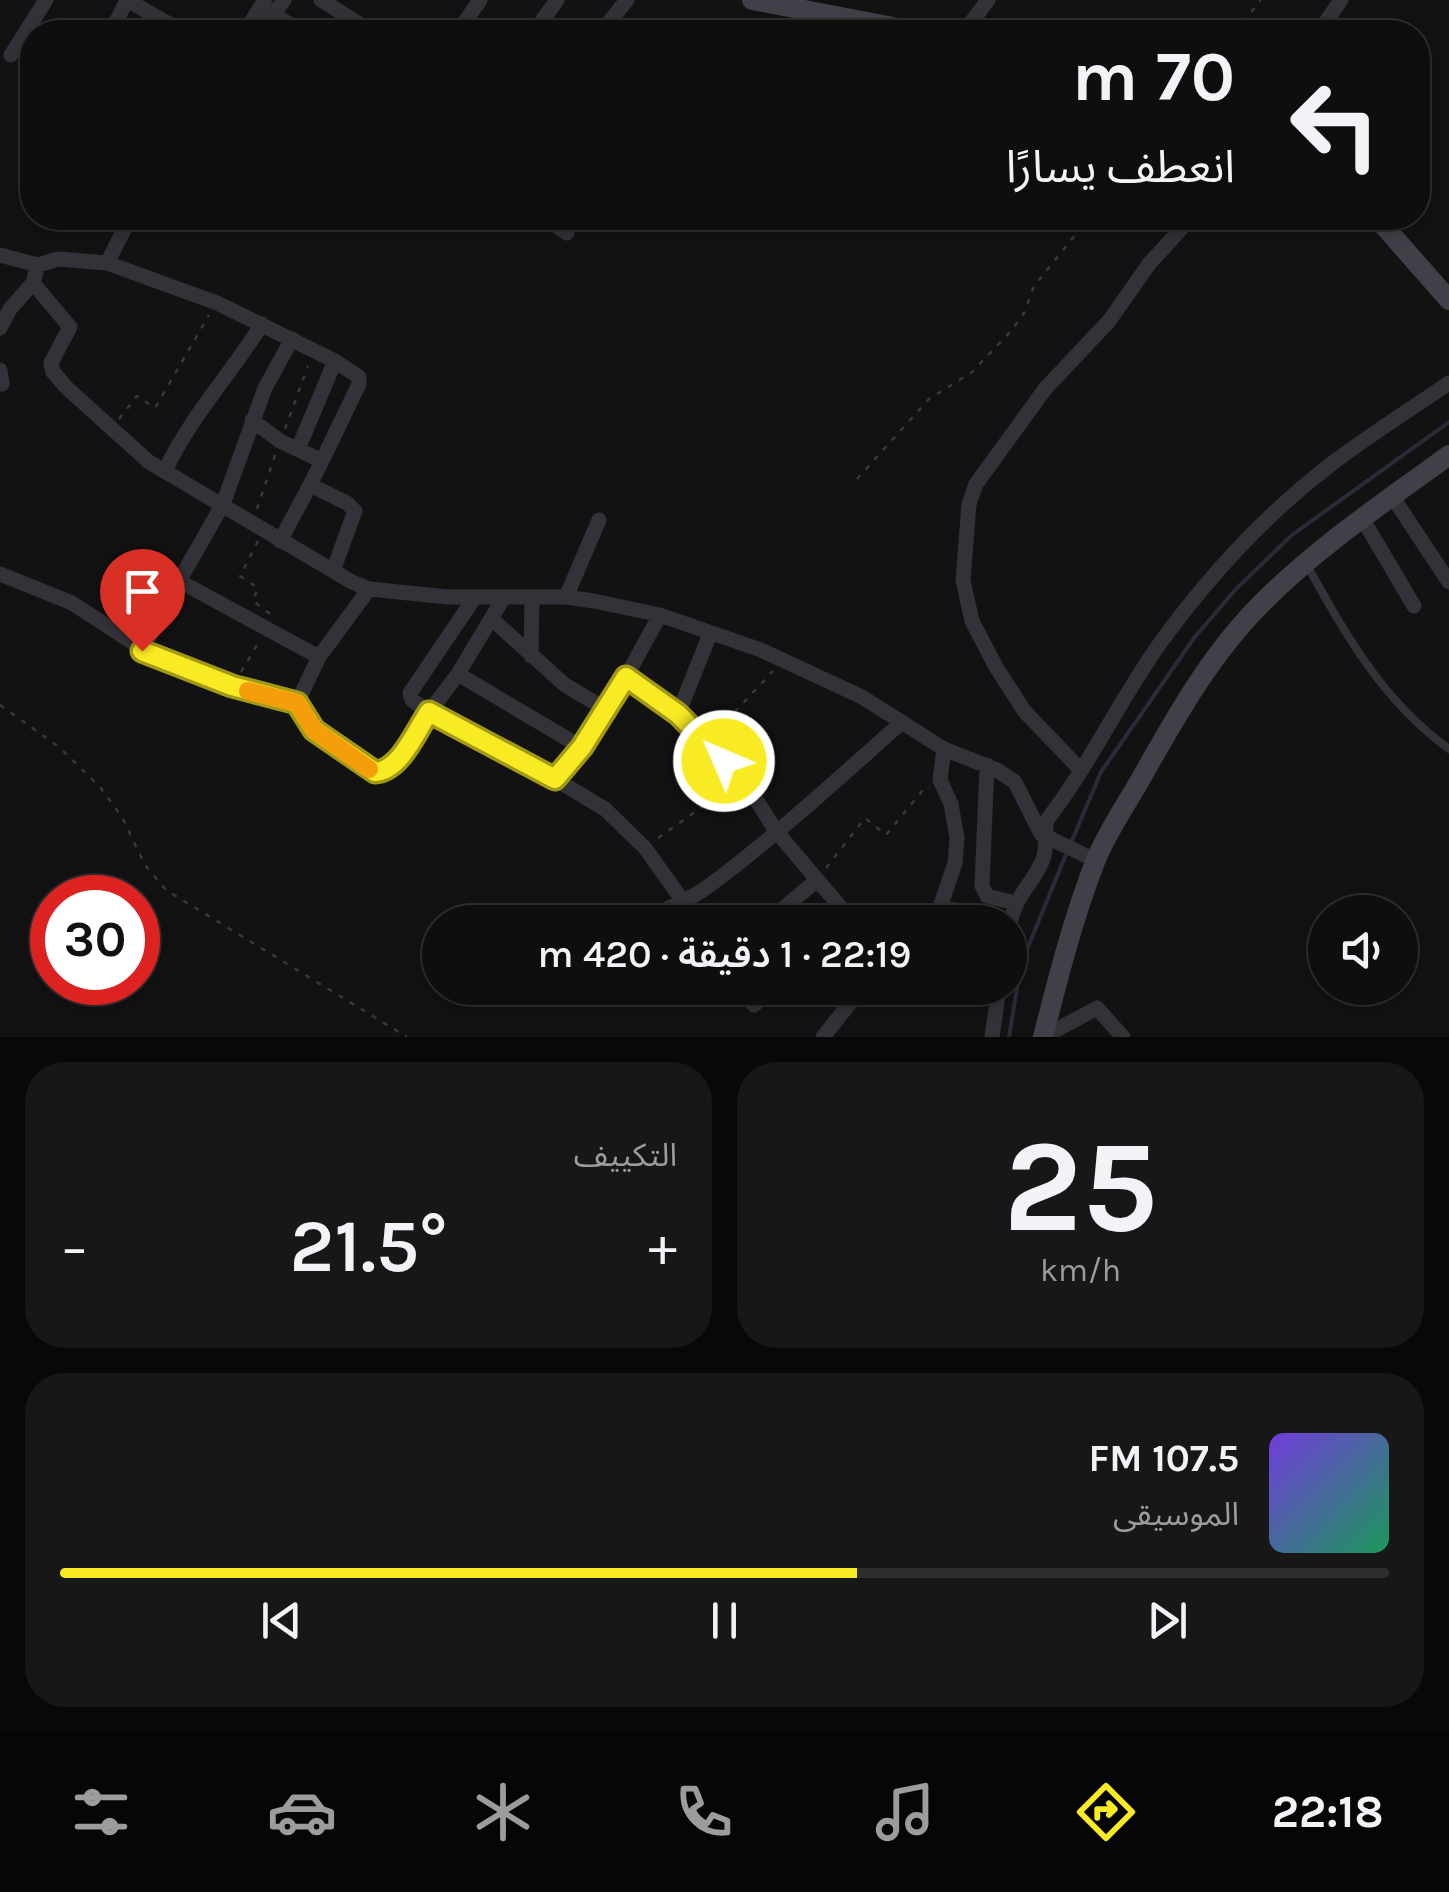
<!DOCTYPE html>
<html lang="ar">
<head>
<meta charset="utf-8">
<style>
  :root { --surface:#0e0e0e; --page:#171717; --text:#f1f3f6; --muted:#9b9c9e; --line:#2e2e2e; --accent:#f9eb23 }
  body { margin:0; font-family:Karla,"Noto Sans Arabic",sans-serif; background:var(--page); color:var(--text); direction:rtl; height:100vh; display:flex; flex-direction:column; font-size:38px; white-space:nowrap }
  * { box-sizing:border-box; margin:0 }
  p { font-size:32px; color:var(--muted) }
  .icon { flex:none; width:55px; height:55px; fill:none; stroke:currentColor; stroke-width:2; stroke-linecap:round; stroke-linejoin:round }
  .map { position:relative; height:1037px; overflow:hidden; direction:ltr }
  .panel { display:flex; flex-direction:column; gap:25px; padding:25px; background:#080808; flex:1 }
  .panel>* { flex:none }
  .top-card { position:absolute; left:20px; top:20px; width:1410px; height:210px; border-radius:40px; box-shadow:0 5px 15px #0003,0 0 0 2px var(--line); direction:rtl; background:#0e0e0e; color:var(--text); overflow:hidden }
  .tools { position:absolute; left:1308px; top:895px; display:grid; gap:20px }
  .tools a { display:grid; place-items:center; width:110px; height:110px; border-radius:50%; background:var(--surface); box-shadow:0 5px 15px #0003,0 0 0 2px var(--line); font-size:50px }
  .speed { position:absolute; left:30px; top:875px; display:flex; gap:20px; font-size:50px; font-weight:700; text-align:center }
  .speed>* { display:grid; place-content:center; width:130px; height:130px; border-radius:50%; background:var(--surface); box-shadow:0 5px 15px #0003,0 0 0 2px var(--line); line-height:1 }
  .speed .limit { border:15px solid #d22; background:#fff; color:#111 }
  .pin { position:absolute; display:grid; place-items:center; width:85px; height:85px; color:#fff; margin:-102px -42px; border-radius:50% 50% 50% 0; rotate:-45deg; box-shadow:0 0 10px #0007 }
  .pin .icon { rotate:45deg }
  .me { position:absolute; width:110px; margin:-55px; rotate:315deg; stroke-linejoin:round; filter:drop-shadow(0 0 8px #0008) }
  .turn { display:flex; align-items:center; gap:35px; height:210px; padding:0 30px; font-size:45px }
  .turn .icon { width:130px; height:130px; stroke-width:2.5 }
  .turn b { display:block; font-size:70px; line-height:85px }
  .big { font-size:75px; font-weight:600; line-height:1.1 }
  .panel .widget { flex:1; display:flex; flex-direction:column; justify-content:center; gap:15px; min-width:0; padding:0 35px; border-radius:40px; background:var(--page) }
  .panel .dial { align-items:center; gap:0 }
  .dial b { font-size:130px; line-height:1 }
  .song { display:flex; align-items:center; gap:30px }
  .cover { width:120px; height:120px; border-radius:15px; background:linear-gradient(135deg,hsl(260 70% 55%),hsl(150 70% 35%)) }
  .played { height:10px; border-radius:5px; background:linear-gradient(90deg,var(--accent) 60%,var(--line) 60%) }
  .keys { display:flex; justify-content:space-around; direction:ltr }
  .heat { display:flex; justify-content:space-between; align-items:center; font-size:55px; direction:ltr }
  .panel .tiles { flex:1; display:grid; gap:25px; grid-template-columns:1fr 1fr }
  .widget:last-child { grid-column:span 2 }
  .trip { position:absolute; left:422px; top:905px; width:605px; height:100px; border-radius:50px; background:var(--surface); box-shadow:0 5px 15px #0003,0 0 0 2px var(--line); font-weight:600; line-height:100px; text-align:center; direction:rtl }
  .tabs { display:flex; height:160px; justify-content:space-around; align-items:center; background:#060606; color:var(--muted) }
  .tabs .icon { width:70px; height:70px }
  .tabs .selected { color:var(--accent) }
  .tabs b { font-size:45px; color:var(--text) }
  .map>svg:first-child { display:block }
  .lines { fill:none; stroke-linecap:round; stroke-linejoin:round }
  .stream { stroke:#282c37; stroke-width:4 }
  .path { stroke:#38393f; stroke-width:2.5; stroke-dasharray:5 8; stroke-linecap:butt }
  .lane { stroke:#333238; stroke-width:8 }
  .street { stroke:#333238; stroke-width:15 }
  .secondary { stroke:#414048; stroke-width:20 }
  .route-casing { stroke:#a29917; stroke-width:25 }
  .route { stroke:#f9eb23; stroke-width:18 }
  .slow { stroke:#f59e0b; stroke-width:18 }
</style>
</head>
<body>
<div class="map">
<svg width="1449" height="1037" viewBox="0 0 1449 1037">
  <rect width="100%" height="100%" fill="#121213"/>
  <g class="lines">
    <path class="stream" d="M1071,843L1101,772L1194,638L1236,589L1292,535L1449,422
      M1009,1037L1021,964L1067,852"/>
    <path class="path" d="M1235,32L1261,0
      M119,419L137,396L155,408L209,315
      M285,429L308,366
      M857,479L929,399L972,372L1012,330L1024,313L1034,286L1089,218
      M257,509L275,455
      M258,541L240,576L258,588L253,601L273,616
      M241,672L260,640
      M0,705L59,747L100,787L122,817L145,865L166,890L407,1037
      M717,731L773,671
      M658,838L729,788
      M826,868L865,818L886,835L923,790L930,786"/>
    <path class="lane" d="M1308,567C1347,637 1383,701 1449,749"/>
    <path class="street" d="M127,0L183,32
      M321,0L372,32
      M273,14L302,32
      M111,32L127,0
      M245,32L265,0
      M261,32L284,0
      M458,32L480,0
      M534,32L557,0
      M601,32L627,0
      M964,32L988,0
      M1319,32L1341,0
      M11,55L46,0
      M544,218L567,233
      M0,255L38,265L58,259L107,263L217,303L335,361L359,377V384L322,461L280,441L252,420
      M107,263L130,218
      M38,265L33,283L70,327L51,363L53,372L67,388L149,462L352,582L369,589L448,597H566L594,601L660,615L761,650L862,697L944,749L997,770L1015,782L1041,834L1095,860
      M0,328L10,309L33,283
      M292,339L265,388L223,504L179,581L319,657
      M0,370L2,384
      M298,449L335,361
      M322,461L310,485L347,503L355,511L333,571
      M165,471C190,417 231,374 262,324
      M1392,496L1449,582
      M1362,518L1414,606
      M280,541L310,485
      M0,574L72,603L158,659L260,695L297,703
      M369,589L319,657L297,703L313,730L380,773L395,763L429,712L525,761L605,809L645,848L698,922
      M475,597L410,693L412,700L429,712L458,674L504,597
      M566,597L599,520
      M660,615L626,677L678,714L743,779L776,831L853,922
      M493,620L565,685L607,710
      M142,651L179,581
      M531,656L532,598
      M458,674L581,747
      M678,714L710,634
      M987,765L982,886L987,896L1015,903
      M1080,769L1025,712L996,667L972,621L963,580L969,504L976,484L1045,389L1109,321L1149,264L1191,218
      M555,779L581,747L626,677
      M941,907L1010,922
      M646,922C664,907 687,902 706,888C775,837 838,779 902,722
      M767,922L816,881
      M935,922L955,863L957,838L951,804L940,780L944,749
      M1010,923C1017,892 1034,883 1043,859C1048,845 1044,834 1047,820C1092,762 1122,694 1166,635C1212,573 1269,512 1330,465C1368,436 1410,410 1449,383
      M739,988L754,1005L774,988
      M823,1037L862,988
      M992,1037L999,988
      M1043,1037L1097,1008L1123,1037"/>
    <path class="secondary" d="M752,0L919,32
      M1377,218L1449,300
      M1043,1037C1058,978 1073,919 1095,862C1106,834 1124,808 1139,782C1175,718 1211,653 1264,601C1320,545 1385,502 1449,455"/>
  </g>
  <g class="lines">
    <g class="route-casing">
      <path id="route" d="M142,651L232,686L297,703L314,730L375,772C400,771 416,731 429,712L555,779L582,747L626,677L678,714L724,761"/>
    </g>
    <use href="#route" class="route"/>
    <path class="slow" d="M248,691L297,703L314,730L369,769"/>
  </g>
</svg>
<div class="tools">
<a><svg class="icon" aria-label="sound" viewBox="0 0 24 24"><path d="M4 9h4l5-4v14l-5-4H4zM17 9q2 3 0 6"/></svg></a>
</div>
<div class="speed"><div class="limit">30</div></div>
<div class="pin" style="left:142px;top:651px;background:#d93025"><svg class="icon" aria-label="arrive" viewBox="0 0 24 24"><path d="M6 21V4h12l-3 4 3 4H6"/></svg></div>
<svg class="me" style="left:724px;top:761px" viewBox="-20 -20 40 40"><circle r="17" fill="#f9eb23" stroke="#fff" stroke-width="3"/><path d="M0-11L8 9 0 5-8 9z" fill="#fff"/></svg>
<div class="trip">22:19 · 1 دقيقة · 420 m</div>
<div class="top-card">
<div class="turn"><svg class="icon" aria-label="left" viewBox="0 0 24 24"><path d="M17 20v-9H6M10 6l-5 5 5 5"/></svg><div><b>70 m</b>انعطف يسارًا</div></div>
</div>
</div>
<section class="panel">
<div class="tiles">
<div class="widget dial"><b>25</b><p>km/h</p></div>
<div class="widget"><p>التكييف</p>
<div class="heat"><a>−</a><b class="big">21.5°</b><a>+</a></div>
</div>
<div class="widget">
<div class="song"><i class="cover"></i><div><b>107.5 FM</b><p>الموسيقى</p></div></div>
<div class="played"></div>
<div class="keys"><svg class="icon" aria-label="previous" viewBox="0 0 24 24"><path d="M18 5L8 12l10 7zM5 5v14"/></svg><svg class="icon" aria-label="pause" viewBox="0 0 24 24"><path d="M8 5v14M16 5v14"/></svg><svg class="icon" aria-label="next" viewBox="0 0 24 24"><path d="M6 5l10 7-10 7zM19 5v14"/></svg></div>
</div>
</div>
</section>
<nav class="tabs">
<b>22:18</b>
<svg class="icon selected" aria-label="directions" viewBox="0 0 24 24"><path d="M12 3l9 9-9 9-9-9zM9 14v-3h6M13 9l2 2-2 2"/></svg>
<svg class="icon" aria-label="music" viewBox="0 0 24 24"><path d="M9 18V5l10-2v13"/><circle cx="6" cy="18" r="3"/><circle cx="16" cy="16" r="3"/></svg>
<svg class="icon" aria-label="phone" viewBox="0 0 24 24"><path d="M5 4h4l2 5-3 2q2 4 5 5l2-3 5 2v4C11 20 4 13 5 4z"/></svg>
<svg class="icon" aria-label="climate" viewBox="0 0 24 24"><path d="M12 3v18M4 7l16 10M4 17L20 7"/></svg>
<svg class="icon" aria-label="car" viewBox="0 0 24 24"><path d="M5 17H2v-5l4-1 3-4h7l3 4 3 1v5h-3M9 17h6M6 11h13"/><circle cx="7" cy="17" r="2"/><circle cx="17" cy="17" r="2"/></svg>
<svg class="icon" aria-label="filters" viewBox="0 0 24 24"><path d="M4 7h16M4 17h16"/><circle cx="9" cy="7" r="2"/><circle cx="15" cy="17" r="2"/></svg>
</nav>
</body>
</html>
